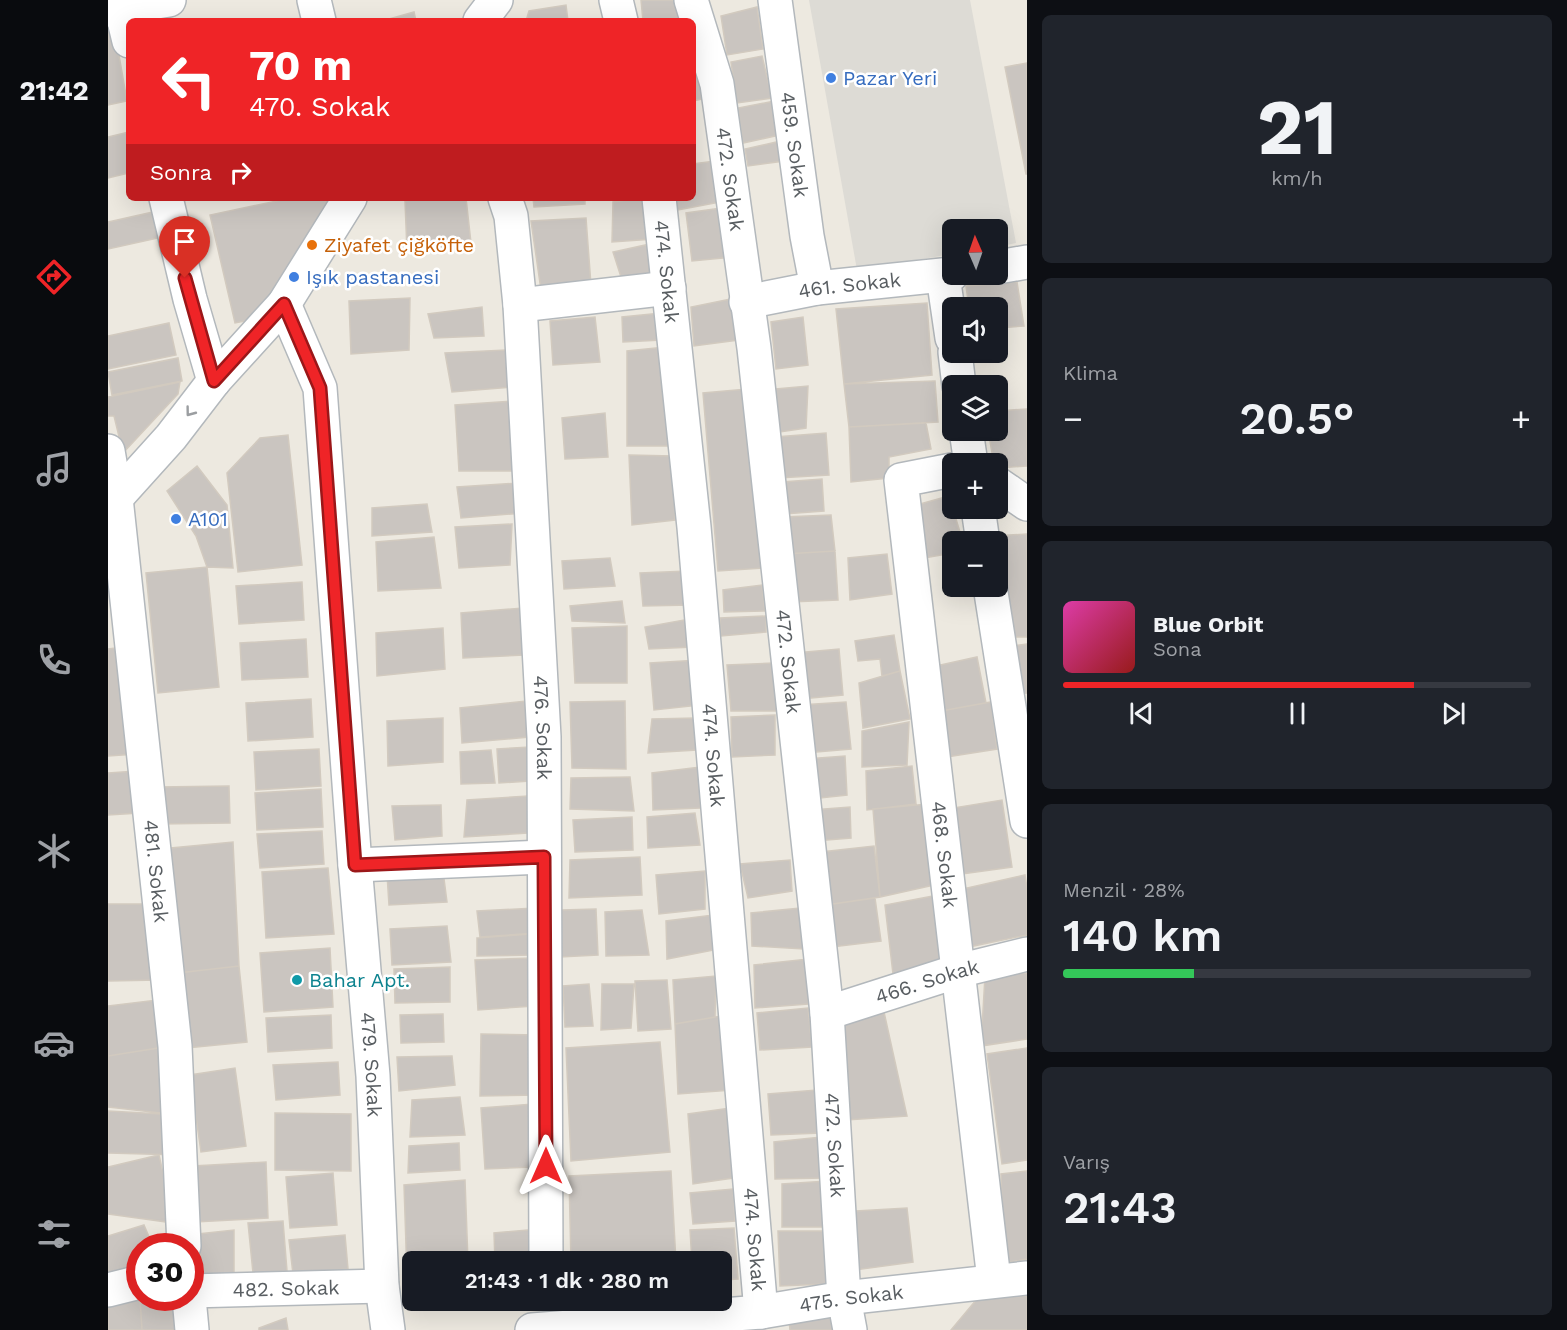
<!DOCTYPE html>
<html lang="tr">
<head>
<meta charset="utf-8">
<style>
  :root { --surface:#171b24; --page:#20242c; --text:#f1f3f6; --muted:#9ea1a6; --line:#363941; --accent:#ef2427 }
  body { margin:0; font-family:"Work Sans",sans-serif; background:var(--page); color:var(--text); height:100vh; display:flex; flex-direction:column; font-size:22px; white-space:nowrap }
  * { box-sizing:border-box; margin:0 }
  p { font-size:20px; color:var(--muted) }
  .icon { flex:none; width:33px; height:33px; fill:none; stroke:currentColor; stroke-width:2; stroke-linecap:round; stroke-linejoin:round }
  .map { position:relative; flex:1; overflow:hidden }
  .details { display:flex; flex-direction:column; gap:15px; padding:15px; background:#0d0f14; width:540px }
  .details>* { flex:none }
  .hud { position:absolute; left:18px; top:18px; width:570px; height:183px; border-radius:9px; box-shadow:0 6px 24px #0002; background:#ef2427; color:#fff; overflow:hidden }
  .needle { width:39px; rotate:358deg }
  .fabs { position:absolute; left:834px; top:219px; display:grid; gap:12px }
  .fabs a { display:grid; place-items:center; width:66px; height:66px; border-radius:9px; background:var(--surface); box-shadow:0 6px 24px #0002; font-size:30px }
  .speed { position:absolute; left:18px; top:1233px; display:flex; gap:12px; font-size:30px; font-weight:700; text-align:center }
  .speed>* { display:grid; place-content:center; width:78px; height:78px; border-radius:50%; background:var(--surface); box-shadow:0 6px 24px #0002; line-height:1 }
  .speed .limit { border:9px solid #d22; background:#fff; color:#111 }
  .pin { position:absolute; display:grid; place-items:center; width:51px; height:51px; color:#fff; margin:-62px -26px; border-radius:50% 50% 50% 0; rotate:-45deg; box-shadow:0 0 6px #0007 }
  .pin .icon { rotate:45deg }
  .me { position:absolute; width:66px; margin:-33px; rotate:0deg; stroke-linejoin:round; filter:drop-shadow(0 0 4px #0008) }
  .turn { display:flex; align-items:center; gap:21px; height:126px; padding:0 24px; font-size:27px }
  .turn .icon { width:78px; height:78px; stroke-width:2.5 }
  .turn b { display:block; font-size:42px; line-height:51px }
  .then { display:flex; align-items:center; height:57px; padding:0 24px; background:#0003; gap:12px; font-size:22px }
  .big { font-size:45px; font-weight:600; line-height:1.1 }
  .details .tile { flex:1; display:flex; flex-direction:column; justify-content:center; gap:9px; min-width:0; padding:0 21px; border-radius:9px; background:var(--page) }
  .details .dial { align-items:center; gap:0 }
  .dial b { font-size:78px; line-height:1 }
  .song { display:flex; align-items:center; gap:18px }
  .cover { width:72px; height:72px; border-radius:9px; background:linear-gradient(135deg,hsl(320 70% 55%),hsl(0 70% 35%)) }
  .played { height:6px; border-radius:3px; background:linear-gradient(90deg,var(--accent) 75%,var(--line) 75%) }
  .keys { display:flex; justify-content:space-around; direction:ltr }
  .heat { display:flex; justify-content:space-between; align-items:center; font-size:33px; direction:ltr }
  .charge { height:9px; border-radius:4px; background:linear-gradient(90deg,#34c759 28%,var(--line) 0) }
  .trip { position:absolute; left:294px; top:1251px; width:330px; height:60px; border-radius:9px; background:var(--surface); box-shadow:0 6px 24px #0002; font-weight:600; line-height:60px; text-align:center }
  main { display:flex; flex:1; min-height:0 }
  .menu { display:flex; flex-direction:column; width:108px; justify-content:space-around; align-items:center; background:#090b0e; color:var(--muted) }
  .menu .icon { width:42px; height:42px }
  .menu .selected { color:var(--accent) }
  .menu b { font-size:27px; color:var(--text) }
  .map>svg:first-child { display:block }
  .industrial { fill:#dddbd5 }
  .building { fill:#cac5c0; stroke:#d2cabf; stroke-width:1.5 }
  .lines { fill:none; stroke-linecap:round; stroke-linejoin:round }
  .minor-casing { stroke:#b3b8bc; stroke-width:36 }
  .tertiary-casing { stroke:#b3b8bc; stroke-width:36 }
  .minor { stroke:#fff; stroke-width:33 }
  .tertiary { stroke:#fff; stroke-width:33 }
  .oneway { stroke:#9b9ea1 }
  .route-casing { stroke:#9b1719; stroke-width:15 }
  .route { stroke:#ef2427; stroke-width:10 }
  .shop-dot { fill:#3f7fe0; stroke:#fff; stroke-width:2 }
  .food-dot { fill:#e8710a; stroke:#fff; stroke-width:2 }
  .culture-dot { fill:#0f9aa8; stroke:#fff; stroke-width:2 }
  .labels { text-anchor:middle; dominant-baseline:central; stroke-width:5; stroke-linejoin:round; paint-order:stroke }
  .shop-label { font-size:20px; fill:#366cbe; stroke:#fff; text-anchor:start }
  .street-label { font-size:20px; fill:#595e62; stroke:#fff }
  .food-label { font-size:20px; fill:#c56008; stroke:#fff; text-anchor:start }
  .culture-label { font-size:20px; fill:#0d838f; stroke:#fff; text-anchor:start }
</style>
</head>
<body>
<main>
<nav class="menu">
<b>21:42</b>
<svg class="icon selected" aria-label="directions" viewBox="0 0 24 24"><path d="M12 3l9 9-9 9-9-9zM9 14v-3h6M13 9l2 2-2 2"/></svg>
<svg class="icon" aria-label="music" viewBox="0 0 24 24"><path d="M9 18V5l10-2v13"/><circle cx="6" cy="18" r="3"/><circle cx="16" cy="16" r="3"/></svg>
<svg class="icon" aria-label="phone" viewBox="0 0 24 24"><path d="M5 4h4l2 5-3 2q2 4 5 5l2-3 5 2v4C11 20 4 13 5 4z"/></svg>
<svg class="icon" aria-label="climate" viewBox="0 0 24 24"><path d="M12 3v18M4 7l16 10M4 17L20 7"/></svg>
<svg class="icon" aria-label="car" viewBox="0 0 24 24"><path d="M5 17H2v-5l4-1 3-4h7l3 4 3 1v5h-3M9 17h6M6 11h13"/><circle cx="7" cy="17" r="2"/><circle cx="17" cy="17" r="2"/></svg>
<svg class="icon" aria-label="filters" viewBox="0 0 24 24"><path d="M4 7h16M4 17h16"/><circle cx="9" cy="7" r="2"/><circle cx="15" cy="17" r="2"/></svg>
</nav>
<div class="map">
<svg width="919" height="1330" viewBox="0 0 919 1330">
  <rect width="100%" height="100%" fill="#ede9e0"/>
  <path class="industrial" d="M701,0H862L908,243L890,247V230H844V254L749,270Z"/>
  <path class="building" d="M533,0H584L587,18L563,21H535Z
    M458,5L460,21H418L421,11Z
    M649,7L655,49L619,55L613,16Z
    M306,12L308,21H274Z
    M0,21H5L19,101L0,105Z
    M654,56L664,98L629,103L623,62Z
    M919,63V174H918L897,67Z
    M595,64L599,98L585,101V66Z
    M667,101L672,135L635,143L630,108Z
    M21,132V173L0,178V137Z
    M673,141L676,161L640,166L637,149Z
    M614,160L618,201L569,210L567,198H585V164Z
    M183,198H236L158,317L127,323L102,215Z
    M320,198H358L363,243L299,251L297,201Z
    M425,198H477V204L426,207Z
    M533,198H543L546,239L504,242L505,202Z
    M620,207L625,257L584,261L578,213Z
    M54,210L59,236L0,249V222Z
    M478,218L483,285L433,290L423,221Z
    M542,244L548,273L513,277L505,252Z
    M909,282L916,326L890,328V308H861L858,286Z
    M633,297L638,339L586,346L583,307Z
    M302,298L301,350L243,354L241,301Z
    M819,303L824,375L736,384L728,309Z
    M374,307L376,336L326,338L320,314Z
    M553,313L554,340L515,342L514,317Z
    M487,317L492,362L445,365L442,321Z
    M695,317L700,365L668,369L663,322Z
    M61,323L68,355L0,369V336Z
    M557,347L567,446H519V351Z
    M398,350L404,387L344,392L337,353Z
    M70,358L74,381L4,395L0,372Z
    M827,381L830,422L741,427L736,384Z
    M72,382L70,394L15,453L6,416H0V397Z
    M700,386L698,428L672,432L668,389Z
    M639,389L657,568L610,571L595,393Z
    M405,401L408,471H351L347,405Z
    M919,409V466L890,468V464H886L880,430H890V411Z
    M497,413L500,457L457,459L454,418Z
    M818,423L823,449L781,457V478L743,482L741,427Z
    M718,433L721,475L670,478L667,437Z
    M180,435L194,565L130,572L119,473L152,438Z
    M521,455L565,456L567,520L524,525Z
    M89,466L119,505L125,568L99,567L88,536L59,491Z
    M714,479L716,511L676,514L674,482Z
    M411,483L416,513L353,518L349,487Z
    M841,496L855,542H844V553L811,559L801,507Z
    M319,504L324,532L264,536V508Z
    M723,515L727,551L677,554L675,517Z
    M404,524L402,565L351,568L347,527Z
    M919,534V637H901L890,569V542L884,536Z
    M326,537L333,588L270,591L268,542Z
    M727,551L730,600L682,602L677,554Z
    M779,554L784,594L742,600L740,558Z
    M502,558L507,586L456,589L454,561Z
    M99,567L111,687L50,693L38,573Z
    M580,571L583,605L535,606L532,573Z
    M194,582L196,620L131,624L128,586Z
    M654,585L657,611L616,612L615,590Z
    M514,601L517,623L464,621L462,606Z
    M415,608L416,655L355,658L353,613Z
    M658,616V632L613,636L612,618Z
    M576,620L585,647L541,649L537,627Z
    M519,626V683H467L464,628Z
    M335,628L337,669L269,676L268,633Z
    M786,635L792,671L774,676L772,659L750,661L747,641Z
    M198,639L200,677L134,680L132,643Z
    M919,644V693L907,694L904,646Z
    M14,647L28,754L0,756V649Z
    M731,649L735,695L693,699L687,653Z
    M869,657L878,703L827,712L823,667Z
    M591,660V705L546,710L542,663Z
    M666,663L673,711H623L619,665Z
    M792,671L802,719L755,728L751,683Z
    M203,699L205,737L140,741L138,703Z
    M418,701L421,737L354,743L352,708Z
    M517,701L518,769L464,768L462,702Z
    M738,702L743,749L697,753L692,705Z
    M883,702L889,749L833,758L827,712Z
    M667,715V755L624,757L623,717Z
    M335,718V762L280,766L279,721Z
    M588,718L589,750L540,753L544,719Z
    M801,722L799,765L754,767V731Z
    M422,747V781L391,783L389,749Z
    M211,749L213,786L148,790L146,752Z
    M383,750L387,783L353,784L352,752Z
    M737,756L739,795L703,799L698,759Z
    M804,766L808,804L759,810L758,771Z
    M592,767V808L545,810L544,773Z
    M28,771L31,813L0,815V773Z
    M522,777L526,811L462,809L463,778Z
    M121,786L122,823L51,824L50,787Z
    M213,789L215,827L149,830L147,793Z
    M420,796V833L356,837L359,800Z
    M894,800L904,867L847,875L839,809Z
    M820,804L831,884L772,897L765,809Z
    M333,805L334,836L287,840L284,806Z
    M742,807L743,838L707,841L704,810Z
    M587,813L592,845L540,848L539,817Z
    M524,817L525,850L467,852L465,820Z
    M214,831L216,864L152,868L149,834Z
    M125,842L131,966L70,973L63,848Z
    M766,846L772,897L718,905L713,852Z
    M532,857L534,895L461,898L462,860Z
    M682,860L684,891L640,898L632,864Z
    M220,868L226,934L158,938L154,872Z
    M335,871L339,902L281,905L279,874Z
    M597,871V909L551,914L548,875Z
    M917,875L919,888V935L856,948L850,890Z
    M836,894L843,964L785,974L777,905Z
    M767,898L773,941L724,947L718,905Z
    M0,904H39L51,980L0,981Z
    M427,908L429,933L372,937L369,911Z
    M692,908L696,949L644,946L643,913Z
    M488,909L490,955L452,957L454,910Z
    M534,910L541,955L498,956L497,912Z
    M605,915L606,950L559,959L558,921Z
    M339,926L343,962L284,965L282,929Z
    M422,934L423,955L369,956V938Z
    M222,948L225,1007L156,1012L152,953Z
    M424,958L426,1006L370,1010L367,960Z
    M700,959V1004L647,1008L646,965Z
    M131,966L139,1042L79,1048L70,973Z
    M342,967V1002L287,1003L286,969Z
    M919,973V1039L873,1046L877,976Z
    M608,976L607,1017L567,1024L565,980Z
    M559,980L563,1029L530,1031L527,981Z
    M481,984L485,1026L457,1027L455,986Z
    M494,984H526L523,1028L493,1030Z
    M49,1000L50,1048L0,1056V1006Z
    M700,1008L704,1047L652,1050L649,1013Z
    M776,1012L799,1116L738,1120L733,1019Z
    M335,1014L336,1042L293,1043L292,1015Z
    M223,1015L224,1048L160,1052L158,1018Z
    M613,1016L624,1090L570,1094L567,1024Z
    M373,1034L433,1035L432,1095L372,1096Z
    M552,1042L562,1152L463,1161L458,1048Z
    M50,1048L61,1114L0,1107V1056Z
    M919,1048V1160L894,1164L879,1054Z
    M344,1056L347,1085L291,1091L289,1057Z
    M230,1062L232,1095L168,1100L165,1065Z
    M127,1068L138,1146L93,1152L82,1075Z
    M709,1090L713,1133L663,1135L660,1094Z
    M352,1097L357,1135L302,1137L304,1100Z
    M425,1104V1167L377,1169L373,1108Z
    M622,1108L625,1178L585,1184L580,1114Z
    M0,1111L54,1114L72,1155L0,1153Z
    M167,1113L243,1114V1171L167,1170Z
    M713,1137L716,1178L667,1179L666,1142Z
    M351,1143L352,1170L300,1173L301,1146Z
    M51,1155L66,1223L0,1214V1167Z
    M158,1162L160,1218L87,1222L85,1166Z
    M563,1171L568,1262H463L461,1176Z
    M919,1171V1259L896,1263L893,1174Z
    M225,1173L229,1225L182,1228L178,1177Z
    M357,1180L360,1262H304V1276H299L296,1185Z
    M719,1181L721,1227H674V1184Z
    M625,1189L627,1221L585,1224L582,1193Z
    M799,1208L805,1262L747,1270L748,1211Z
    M175,1221L179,1271L145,1273L140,1223Z
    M36,1225L45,1246H32V1270L0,1274V1236Z
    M626,1228L630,1279L614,1280V1262H584L582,1230Z
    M431,1229V1262H387L386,1233Z
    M126,1230V1283H94L90,1234Z
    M670,1231H722L718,1284L672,1286Z
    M237,1235L240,1269L185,1274L181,1240Z
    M919,1296V1330H843L869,1299Z
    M32,1298L34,1330H0V1299Z
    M32,1298H70L73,1330H34Z
    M306,1300H357L356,1307L305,1308Z
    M178,1318L180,1330H151V1328Z
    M727,1318V1330H682L681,1320Z"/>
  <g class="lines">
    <g class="minor-casing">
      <g id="minor">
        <path d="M206,0L211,21"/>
        <path d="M508,0L513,21"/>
        <path id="s1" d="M583,0L609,84L646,348L719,1013L736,1298L742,1330"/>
        <path id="s2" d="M667,0L699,236L709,288"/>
        <path d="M13,8L21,41"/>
        <path d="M0,10L61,0"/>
        <path d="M58,198L82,299L106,381"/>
        <path id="s3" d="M397,198L403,216L412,305L436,737L438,1262"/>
        <path id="s4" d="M551,198L586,527L653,1312"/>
        <path d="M890,267L919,262"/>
        <path d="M835,276L844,338"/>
        <path id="s5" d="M638,302L709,288L844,274"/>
        <path id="s6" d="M176,304L212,388L247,865L265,1076L274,1286L280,1330"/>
        <path d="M412,305L561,288"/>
        <path d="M847,352L851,386"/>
        <path d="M858,430L863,464"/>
        <path id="s7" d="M0,451L8,498L67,1046L76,1246"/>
        <path id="s8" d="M844,470L793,480L886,1280"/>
        <path d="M890,484L919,504"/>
        <path d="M870,508L875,542"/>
        <path d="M882,586L919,821"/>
        <path d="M247,865L436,857"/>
        <path id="s9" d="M719,1013L850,971L919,954"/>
        <path d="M0,1290L32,1282"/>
        <path id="s10" d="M82,1291L274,1286"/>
        <path d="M81,1298L84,1330"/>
        <path id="s11" d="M424,1330L653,1312L736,1298L919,1278"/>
      </g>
    </g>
    <g class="tertiary-casing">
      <path id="tertiary" d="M372,21L388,0
        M0,510L8,498L63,437L106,381L176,304L242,198"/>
    </g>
    <use href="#minor" class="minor"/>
    <use href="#tertiary" class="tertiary"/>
  </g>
  <defs><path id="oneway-chevron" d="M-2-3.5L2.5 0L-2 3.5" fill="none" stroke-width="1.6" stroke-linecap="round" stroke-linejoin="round" transform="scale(1.5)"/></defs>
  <use class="oneway" href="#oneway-chevron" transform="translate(82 412) rotate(127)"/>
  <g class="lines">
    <g class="route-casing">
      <path id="route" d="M77,278L106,381L176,304L212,388L247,865L436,857L438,1166"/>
    </g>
    <use href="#route" class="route"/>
  </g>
  <g class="shop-dot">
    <circle cx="723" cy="78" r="6"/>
    <circle cx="186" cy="277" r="6"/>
    <circle cx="68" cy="519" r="6"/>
  </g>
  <circle class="food-dot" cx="204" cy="245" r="6"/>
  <circle class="culture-dot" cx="189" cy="980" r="6"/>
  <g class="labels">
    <g class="shop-label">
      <text x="735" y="78">Pazar Yeri</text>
      <text x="198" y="277">Işık pastanesi</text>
      <text x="80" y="519">A101</text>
    </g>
    <g class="street-label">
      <text stroke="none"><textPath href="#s2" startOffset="146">459. Sokak</textPath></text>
      <text stroke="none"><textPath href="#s1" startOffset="184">472. Sokak</textPath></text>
      <text stroke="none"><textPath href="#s4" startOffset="74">474. Sokak</textPath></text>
      <text stroke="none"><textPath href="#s5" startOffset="105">461. Sokak</textPath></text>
      <text stroke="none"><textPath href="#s1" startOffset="670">472. Sokak</textPath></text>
      <text stroke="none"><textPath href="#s3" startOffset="532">476. Sokak</textPath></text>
      <text stroke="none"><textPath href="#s4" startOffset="560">474. Sokak</textPath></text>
      <text stroke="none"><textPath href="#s8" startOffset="429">468. Sokak</textPath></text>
      <text stroke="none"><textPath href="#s7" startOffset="423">481. Sokak</textPath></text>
      <text stroke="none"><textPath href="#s9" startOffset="105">466. Sokak</textPath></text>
      <text stroke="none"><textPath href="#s6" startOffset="770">479. Sokak</textPath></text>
      <text stroke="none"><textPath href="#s1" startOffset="1156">472. Sokak</textPath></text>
      <text stroke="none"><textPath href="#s4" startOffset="1046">474. Sokak</textPath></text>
      <text stroke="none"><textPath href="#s10" startOffset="96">482. Sokak</textPath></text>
      <text stroke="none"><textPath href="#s11" startOffset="321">475. Sokak</textPath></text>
    </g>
    <g class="food-label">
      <text x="216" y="245">Ziyafet çiğköfte</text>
    </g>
    <g class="culture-label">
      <text x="201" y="980">Bahar Apt.</text>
    </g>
  </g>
</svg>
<div class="fabs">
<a><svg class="needle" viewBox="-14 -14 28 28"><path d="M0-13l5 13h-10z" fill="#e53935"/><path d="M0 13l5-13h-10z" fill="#9ea1a6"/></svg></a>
<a><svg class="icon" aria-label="sound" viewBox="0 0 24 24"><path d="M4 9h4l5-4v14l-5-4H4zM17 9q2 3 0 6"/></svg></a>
<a><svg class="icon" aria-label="layers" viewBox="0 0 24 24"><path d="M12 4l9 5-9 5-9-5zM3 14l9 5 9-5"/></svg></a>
<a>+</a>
<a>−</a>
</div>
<div class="speed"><div class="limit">30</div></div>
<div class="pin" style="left:77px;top:278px;background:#d93025"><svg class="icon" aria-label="arrive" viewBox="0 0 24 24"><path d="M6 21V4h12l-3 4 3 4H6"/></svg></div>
<svg class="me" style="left:438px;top:1166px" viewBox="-20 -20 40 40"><path d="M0-17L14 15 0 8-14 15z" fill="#ef2427" stroke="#fff" stroke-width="4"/></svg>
<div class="trip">21:43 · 1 dk · 280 m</div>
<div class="hud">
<div class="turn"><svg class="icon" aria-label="left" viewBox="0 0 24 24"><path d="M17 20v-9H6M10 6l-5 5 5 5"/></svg><div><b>70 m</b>470. Sokak</div></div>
<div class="then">Sonra<svg class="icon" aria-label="right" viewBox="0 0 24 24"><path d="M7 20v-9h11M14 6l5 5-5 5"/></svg></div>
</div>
</div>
<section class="details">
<div class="tile dial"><b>21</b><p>km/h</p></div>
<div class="tile"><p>Klima</p>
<div class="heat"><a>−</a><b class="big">20.5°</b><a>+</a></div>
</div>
<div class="tile">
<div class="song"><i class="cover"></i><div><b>Blue Orbit</b><p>Sona</p></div></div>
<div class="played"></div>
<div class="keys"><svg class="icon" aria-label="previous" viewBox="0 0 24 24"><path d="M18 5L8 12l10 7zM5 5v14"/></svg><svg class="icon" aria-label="pause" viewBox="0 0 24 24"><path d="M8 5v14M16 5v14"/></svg><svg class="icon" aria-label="next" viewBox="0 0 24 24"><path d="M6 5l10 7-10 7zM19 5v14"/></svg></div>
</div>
<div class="tile"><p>Menzil · 28%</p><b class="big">140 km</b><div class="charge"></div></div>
<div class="tile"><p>Varış</p><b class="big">21:43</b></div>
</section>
</main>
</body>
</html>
